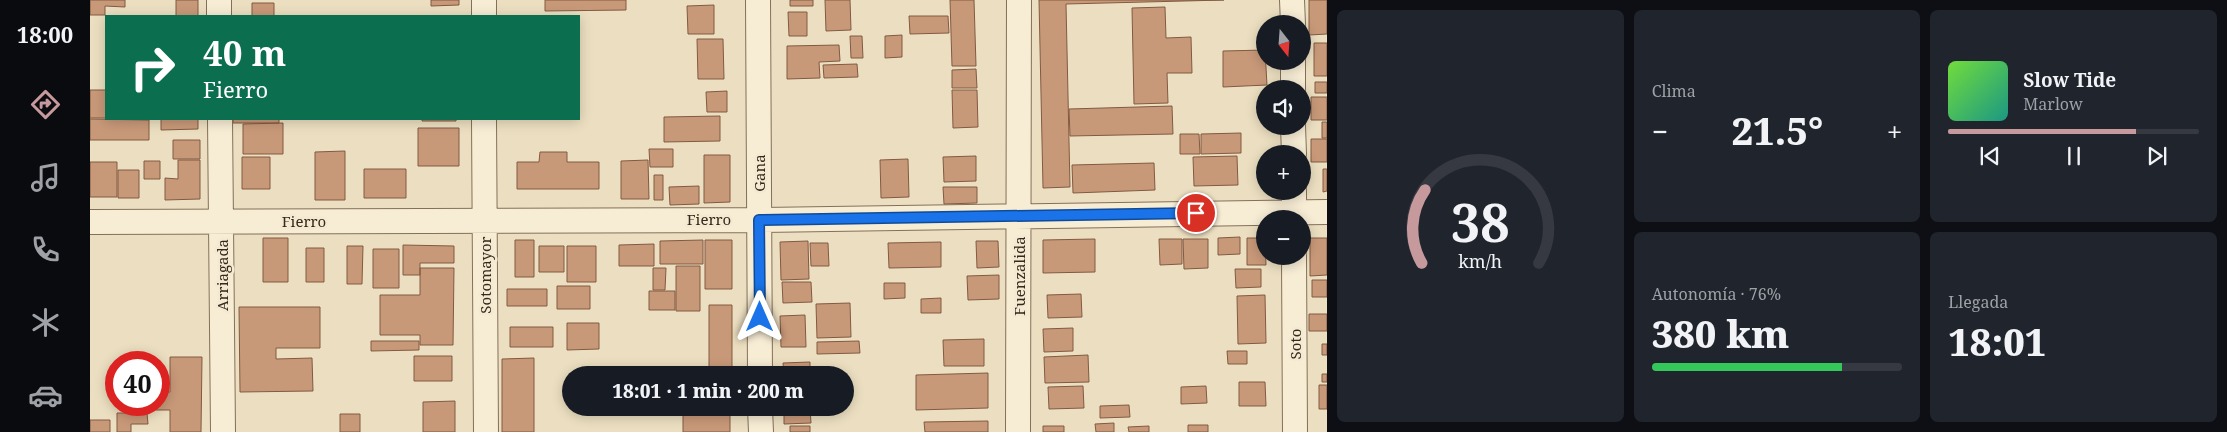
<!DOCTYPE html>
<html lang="es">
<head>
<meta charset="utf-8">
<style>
  :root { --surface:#171b24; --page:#20242c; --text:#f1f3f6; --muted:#9ea1a6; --line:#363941; --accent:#c6999c }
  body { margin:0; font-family:"Noto Serif",serif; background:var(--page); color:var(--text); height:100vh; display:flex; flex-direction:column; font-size:19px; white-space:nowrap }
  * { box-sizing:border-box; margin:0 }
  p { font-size:16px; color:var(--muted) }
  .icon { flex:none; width:28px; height:28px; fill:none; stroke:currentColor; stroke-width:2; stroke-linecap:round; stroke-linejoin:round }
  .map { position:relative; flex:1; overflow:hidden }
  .sheet { display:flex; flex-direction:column; gap:10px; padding:10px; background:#0d0f14; width:900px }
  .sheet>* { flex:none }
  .top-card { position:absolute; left:15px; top:15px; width:475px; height:105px; border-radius:0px; box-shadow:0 2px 12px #0003; background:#0b6e4f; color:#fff; overflow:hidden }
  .needle { width:32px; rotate:163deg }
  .buttons { position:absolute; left:1166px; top:15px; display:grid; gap:10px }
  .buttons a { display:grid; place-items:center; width:55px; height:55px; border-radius:50%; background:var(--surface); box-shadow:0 2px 12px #0003; font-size:25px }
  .speed { position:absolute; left:15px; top:351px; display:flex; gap:10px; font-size:25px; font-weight:700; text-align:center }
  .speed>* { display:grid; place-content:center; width:65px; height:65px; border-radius:50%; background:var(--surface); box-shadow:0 2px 12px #0003; line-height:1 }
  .speed .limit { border:8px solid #d22; background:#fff; color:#111 }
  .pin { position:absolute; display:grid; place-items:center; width:42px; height:42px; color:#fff; margin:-21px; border:2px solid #fff; border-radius:50%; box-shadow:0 1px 5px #0007 }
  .me { position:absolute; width:55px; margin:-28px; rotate:0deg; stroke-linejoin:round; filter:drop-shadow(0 0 4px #0008) }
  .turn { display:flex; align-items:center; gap:18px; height:105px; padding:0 15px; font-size:22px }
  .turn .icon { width:65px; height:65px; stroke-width:2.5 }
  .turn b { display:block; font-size:35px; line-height:42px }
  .big { font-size:38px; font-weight:800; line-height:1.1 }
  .sheet .card { flex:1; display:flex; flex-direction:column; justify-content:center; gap:8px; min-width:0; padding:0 18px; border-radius:8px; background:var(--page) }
  .sheet .dial { align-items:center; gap:0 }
  .dial svg { height:130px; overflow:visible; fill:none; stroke:var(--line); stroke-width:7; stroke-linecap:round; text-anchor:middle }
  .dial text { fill:var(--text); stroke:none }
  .song { display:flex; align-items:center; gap:15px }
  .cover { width:60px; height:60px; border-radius:8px; background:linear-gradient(135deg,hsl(100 70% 55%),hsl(170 70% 35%)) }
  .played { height:5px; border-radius:2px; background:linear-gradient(90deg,var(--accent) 75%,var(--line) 75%) }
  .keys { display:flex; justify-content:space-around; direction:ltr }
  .heat { display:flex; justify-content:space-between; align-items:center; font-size:28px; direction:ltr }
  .charge { height:8px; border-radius:4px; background:linear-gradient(90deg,#34c759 76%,var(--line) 0) }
  .sheet .tiles { flex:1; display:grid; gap:10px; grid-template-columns:repeat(3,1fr) }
  .card:first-child { grid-row:span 2 }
  .trip { position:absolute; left:472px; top:366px; width:292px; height:50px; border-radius:25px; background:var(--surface); box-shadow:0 2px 12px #0003; font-weight:800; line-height:50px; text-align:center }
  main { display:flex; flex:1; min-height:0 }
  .menu { display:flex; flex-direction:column; width:90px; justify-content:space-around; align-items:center; background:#090b0e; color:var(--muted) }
  .menu .icon { width:35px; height:35px }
  .menu .active { color:var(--accent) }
  .menu b { font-size:22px; color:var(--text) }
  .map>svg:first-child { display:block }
  .building { fill:#c89979; stroke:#825a41 }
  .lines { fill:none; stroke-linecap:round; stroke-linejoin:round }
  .minor-casing { stroke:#84705a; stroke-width:26 }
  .minor { stroke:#f7ecd4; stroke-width:24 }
  .route-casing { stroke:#114b97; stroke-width:12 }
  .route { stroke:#1a73e8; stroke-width:9 }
  .labels { text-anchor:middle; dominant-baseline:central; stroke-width:5; stroke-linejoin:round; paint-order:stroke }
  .street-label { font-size:15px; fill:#35291d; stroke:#f4e9d1 }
</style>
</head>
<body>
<main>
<nav class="menu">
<b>18:00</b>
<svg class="icon active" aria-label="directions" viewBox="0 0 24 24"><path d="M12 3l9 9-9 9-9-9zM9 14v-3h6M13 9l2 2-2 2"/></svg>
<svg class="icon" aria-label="music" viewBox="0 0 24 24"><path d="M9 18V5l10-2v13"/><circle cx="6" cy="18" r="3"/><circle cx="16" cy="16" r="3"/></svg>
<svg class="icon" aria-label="phone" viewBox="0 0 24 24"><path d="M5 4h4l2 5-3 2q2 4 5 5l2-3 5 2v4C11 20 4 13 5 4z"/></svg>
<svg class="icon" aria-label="climate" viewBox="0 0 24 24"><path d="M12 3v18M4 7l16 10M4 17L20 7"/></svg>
<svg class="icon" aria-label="car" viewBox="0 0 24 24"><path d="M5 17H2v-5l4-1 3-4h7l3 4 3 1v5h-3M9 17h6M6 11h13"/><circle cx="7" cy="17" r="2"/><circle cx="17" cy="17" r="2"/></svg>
</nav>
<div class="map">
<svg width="1237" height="432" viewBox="0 0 1237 432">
  <rect width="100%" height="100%" fill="#ecdfc1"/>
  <path class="building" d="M0,0H35V7L15,6V15H0Z
    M86,0H108V16H86Z
    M341,0H369V5L341,6Z
    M455,0H536V10L455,11Z
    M700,0H723V6H700Z
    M735,0H760L761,30L736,31Z
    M860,0H884L886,66H862Z
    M949,0H1134L976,4L980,187L953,188Z
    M1219,0H1237V34L1219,35Z
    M162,3H184V16H162Z
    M624,5V34H598L597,6Z
    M1075,7L1076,38L1101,37L1102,73H1077L1078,103L1044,104L1042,8Z
    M698,12H717V36H699Z
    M819,16H858L859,33L820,34Z
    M812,35V57L795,58V36Z
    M760,36H772L773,58H761Z
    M607,39H633L634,79H608Z
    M1224,43H1237V76H1224Z
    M749,45L750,61L729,62L730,78L697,79V46Z
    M1175,50L1177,85L1133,87V51Z
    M767,64L768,77L734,78L733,65Z
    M886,69L887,88H862V70Z
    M1225,82H1237V93H1225Z
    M0,90H16V118H0Z
    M862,90H887L888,127L863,128Z
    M637,91V112H617L616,92Z
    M1221,97H1237V120H1221Z
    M1082,106L1083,134L980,136L979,109Z
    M630,116V141L574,142V117Z
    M0,119L59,120V140H0Z
    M71,119H108V129L71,130Z
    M143,119H189V123H143Z
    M332,119H366V121H332Z
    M1232,122H1237V138H1232Z
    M193,123V154H153V124Z
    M328,128H369V166H328Z
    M1151,133V153L1111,154V134Z
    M1090,134H1109L1110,154H1090Z
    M1221,139H1237V162H1221Z
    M83,140H110V159H83Z
    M559,149H583V167H560Z
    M255,151V200H225V152Z
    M450,152H477V162H509V189H427V162H449Z
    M614,155H640V202L614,203Z
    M886,156V181L854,182L853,157Z
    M1147,156L1148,185L1104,186L1103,157Z
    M152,157H180V189H152Z
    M818,159L819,197L791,198L790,160Z
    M88,160H110V199L75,200V178L88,179Z
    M558,160L559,199H531V161Z
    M54,161H70V179H54Z
    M0,162H27V197H0Z
    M1064,163L1065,190L983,193L982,165Z
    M274,169H316V198H274Z
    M1233,169H1237V191L1233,192Z
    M28,170H49V198H28Z
    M564,175H573V200H564Z
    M609,186V204L580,205L579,187Z
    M853,187H887V203L854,204Z
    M1150,237V254L1128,255V238Z
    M173,238H198V282H173Z
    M1157,238H1175L1176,265H1157Z
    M1220,238H1237V275L1220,276Z
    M1005,239V272L953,273V240Z
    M1069,239H1092V264L1070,265Z
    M1093,239H1118V268L1094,269Z
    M425,240H444V277H425Z
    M613,240V264H570V241Z
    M615,240H642V289H615Z
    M718,241L719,279L691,280L690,242Z
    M886,241H908L909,267L887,268Z
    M851,242V267L799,268L798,243Z
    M720,243H738L739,266H721Z
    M564,244V266H529V245Z
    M313,245L364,246V263H330V275H313Z
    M257,246H273L272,284H257Z
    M449,246H474V272H449Z
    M477,246H506V282H477Z
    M216,248H234V282H216Z
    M283,249H309V288H283Z
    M586,266H610V311H586Z
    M330,268H364L363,345H330V335H290V295H330Z
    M563,268H576L575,290H563Z
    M1145,269H1171V287L1146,288Z
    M909,275V299L878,300L877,276Z
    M1222,280H1237V297H1222Z
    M692,282H721L722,302L693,303Z
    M794,283H815V298L794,299Z
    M467,286H500V309H467Z
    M417,289H457V306H417Z
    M559,291H585V310H559Z
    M991,294L992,317L958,318L957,295Z
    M1175,295L1176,343L1148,344L1147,296Z
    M851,298V313H831V299Z
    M760,303L761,337L727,338L726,304Z
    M619,305H642V371H619Z
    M149,307H230V348H186V359L222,358L223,391L150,392Z
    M1219,314H1237V331H1219Z
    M715,315L716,347H691L690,316Z
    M477,323H509V349L477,350Z
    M420,327H463V347H420Z
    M983,328V351L954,352L953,329Z
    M894,339V366H854L853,340Z
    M281,341H329V350L281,351Z
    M769,341L770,353L727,354V342Z
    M1232,344H1237V355H1232Z
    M1137,351H1157V364H1138Z
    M998,355L999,382L955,383L954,357Z
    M324,356H362V381H324Z
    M80,357H112L111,432H80V410H66V405H69V392H80Z
    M444,358V432H412V359Z
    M720,362V375H694L693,363Z
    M898,373V408L826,410V375Z
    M1232,374H1237V382H1232Z
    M1149,382H1175L1176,406H1149Z
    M1229,385H1237V409H1229Z
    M993,386L994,408L959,409L958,387Z
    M1116,386L1117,403L1091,404V387Z
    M365,401V432H333V402Z
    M1039,405L1040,417L1010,418V406Z
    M694,408H720L721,423L694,424Z
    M593,410H640V432H593Z
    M27,413H57L58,424H41V432H27Z
    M250,414H270V432H250Z
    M0,420H20V432H0Z
    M898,421V432H835L834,422Z
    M1024,423V432H1006L1005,424Z
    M1098,425H1118V432H1098Z
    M700,426H720V432H700Z
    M953,426H974V432H953Z
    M1059,426V432H1039L1038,427Z"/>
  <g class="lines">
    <g class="minor-casing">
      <path id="minor" d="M129,0V16
        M394,0V16
        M668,0L670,375
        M1202,0L1203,24
        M1203,61V89
        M130,119L133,432
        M394,119L396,432
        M1203,126L1204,154
        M1204,191V219
        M0,222L669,220L1237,212
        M1204,256L1205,432
        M670,408L671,432
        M928,432L929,0"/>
    </g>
    <use href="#minor" class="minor"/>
  </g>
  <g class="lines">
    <g class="route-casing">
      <path id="route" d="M670,317L669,220L1106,213"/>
    </g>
    <use href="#route" class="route"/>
  </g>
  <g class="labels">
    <g class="street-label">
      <text transform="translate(669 173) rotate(-90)">Gana</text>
      <text x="619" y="219">Fierro</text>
      <text x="214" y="221">Fierro</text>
      <text transform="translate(132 275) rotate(-90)">Arriagada</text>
      <text transform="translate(395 275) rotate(-90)">Sotomayor</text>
      <text transform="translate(929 276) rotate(-90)">Fuenzalida</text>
      <text transform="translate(1205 344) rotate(-90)">Soto</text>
    </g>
  </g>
</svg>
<div class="buttons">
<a><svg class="needle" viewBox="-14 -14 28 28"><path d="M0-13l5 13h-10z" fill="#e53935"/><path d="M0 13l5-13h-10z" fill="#9ea1a6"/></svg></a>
<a><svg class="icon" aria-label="sound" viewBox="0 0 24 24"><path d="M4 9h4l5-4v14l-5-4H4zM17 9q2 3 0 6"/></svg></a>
<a>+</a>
<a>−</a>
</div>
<div class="speed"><div class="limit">40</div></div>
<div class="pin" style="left:1106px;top:213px;background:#d93025"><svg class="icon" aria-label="arrive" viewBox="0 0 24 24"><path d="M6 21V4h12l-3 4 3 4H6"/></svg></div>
<svg class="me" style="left:670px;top:317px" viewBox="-20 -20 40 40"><path d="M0-17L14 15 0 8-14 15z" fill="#1a73e8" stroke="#fff" stroke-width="4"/></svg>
<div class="trip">18:01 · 1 min · 200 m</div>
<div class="top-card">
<div class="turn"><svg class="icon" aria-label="right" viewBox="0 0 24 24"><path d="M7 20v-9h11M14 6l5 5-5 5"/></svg><div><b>40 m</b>Fierro</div></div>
</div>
</div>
<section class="sheet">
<div class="tiles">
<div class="card dial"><svg viewBox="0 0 100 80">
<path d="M14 69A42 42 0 1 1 86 69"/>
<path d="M14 69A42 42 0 0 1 16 24" stroke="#c6999c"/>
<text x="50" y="56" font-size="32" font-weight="700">38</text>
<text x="50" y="72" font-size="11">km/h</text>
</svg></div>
<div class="card"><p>Clima</p>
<div class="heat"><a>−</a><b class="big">21.5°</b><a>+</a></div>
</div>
<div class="card">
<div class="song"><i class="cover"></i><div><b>Slow Tide</b><p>Marlow</p></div></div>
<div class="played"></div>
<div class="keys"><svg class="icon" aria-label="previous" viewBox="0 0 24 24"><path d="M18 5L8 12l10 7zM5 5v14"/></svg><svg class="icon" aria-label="pause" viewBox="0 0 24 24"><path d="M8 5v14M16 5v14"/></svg><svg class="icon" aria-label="next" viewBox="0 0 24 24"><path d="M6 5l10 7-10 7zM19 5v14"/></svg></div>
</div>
<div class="card"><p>Autonomía · 76%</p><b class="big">380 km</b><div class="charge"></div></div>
<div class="card"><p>Llegada</p><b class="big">18:01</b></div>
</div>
</section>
</main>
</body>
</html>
